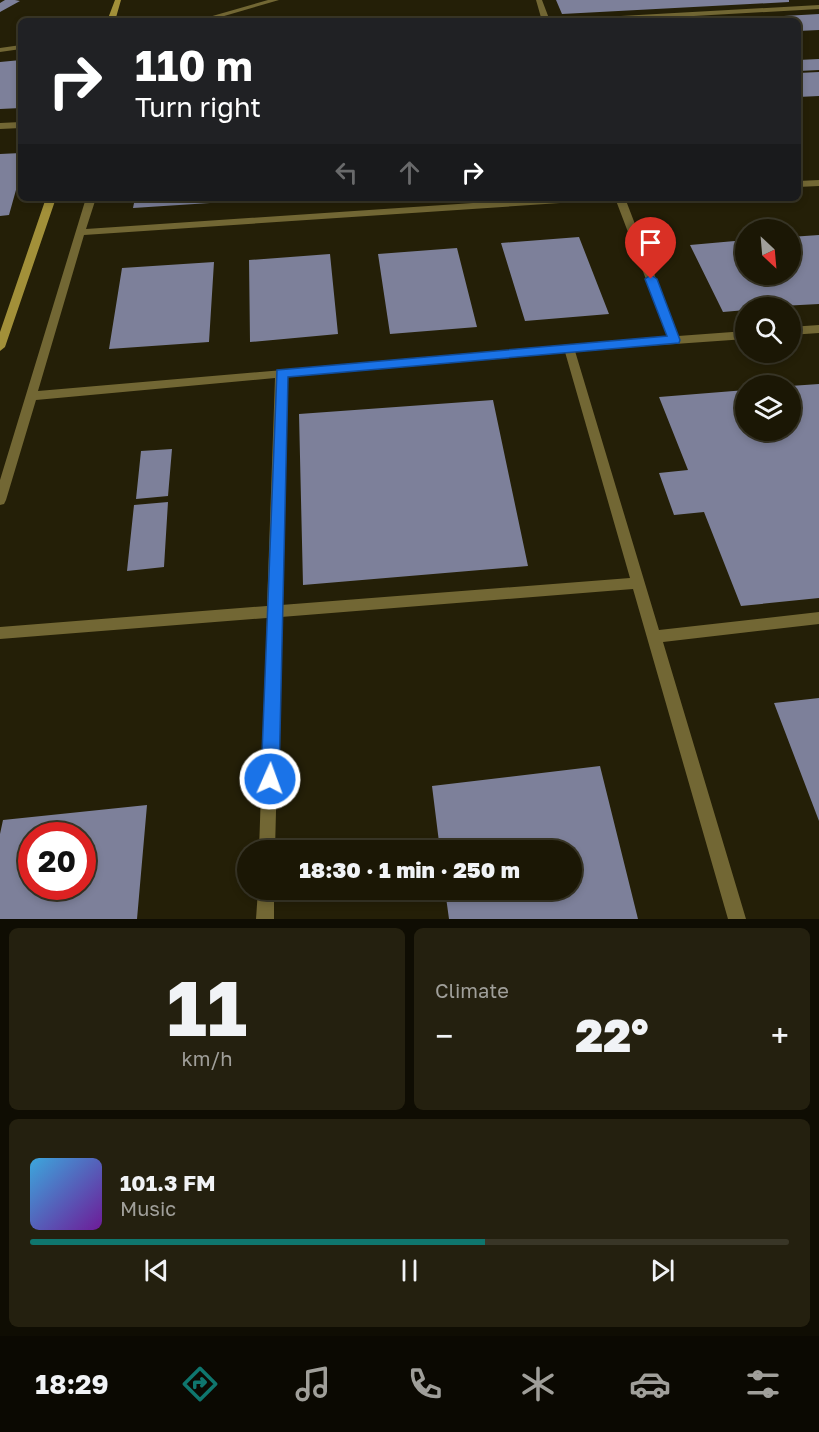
<!DOCTYPE html>
<html lang="en">
<head>
<meta charset="utf-8">
<style>
  :root { --surface:#1b1705; --page:#24200f; --text:#f1f3f6; --muted:#a09f9a; --line:#393627; --accent:#0f766e }
  body { margin:0; font-family:"Golos Text",sans-serif; background:var(--page); color:var(--text); height:100vh; display:flex; flex-direction:column; font-size:22px; white-space:nowrap }
  * { box-sizing:border-box; margin:0 }
  p { font-size:20px; color:var(--muted) }
  .icon { flex:none; width:33px; height:33px; fill:none; stroke:currentColor; stroke-width:2; stroke-linecap:round; stroke-linejoin:round }
  .map { position:relative; height:919px; overflow:hidden }
  .side { display:flex; flex-direction:column; gap:9px; padding:9px; background:#0f0d03; flex:1 }
  .side>* { flex:none }
  .banner { position:absolute; left:18px; top:18px; width:783px; height:183px; border-radius:9px; box-shadow:0 3px 9px #0003,0 0 0 2px var(--line); background:#202124; color:#fff; overflow:hidden }
  .needle { width:39px; rotate:154deg }
  .tools { position:absolute; left:735px; top:219px; display:grid; gap:12px }
  .tools a { display:grid; place-items:center; width:66px; height:66px; border-radius:50%; background:var(--surface); box-shadow:0 3px 9px #0003,0 0 0 2px var(--line); font-size:30px }
  .speed { position:absolute; left:18px; top:822px; display:flex; gap:12px; font-size:30px; font-weight:700; text-align:center }
  .speed>* { display:grid; place-content:center; width:78px; height:78px; border-radius:50%; background:var(--surface); box-shadow:0 3px 9px #0003,0 0 0 2px var(--line); line-height:1 }
  .speed .limit { border:9px solid #d22; background:#fff; color:#111 }
  .pin { position:absolute; display:grid; place-items:center; width:51px; height:51px; color:#fff; margin:-62px -26px; border-radius:50% 50% 50% 0; rotate:-45deg; box-shadow:0 0 6px #0007 }
  .pin .icon { rotate:45deg }
  .me { position:absolute; width:66px; margin:-33px; rotate:2deg; stroke-linejoin:round; filter:drop-shadow(0 0 4px #0008) }
  .turn { display:flex; align-items:center; gap:21px; height:126px; padding:0 18px; font-size:27px }
  .turn .icon { width:78px; height:78px; stroke-width:2.5 }
  .turn b { display:block; font-size:42px; line-height:51px }
  .lanes { display:flex; align-items:center; height:57px; padding:0 18px; background:#0003; justify-content:center; gap:30px; direction:ltr }
  .lanes .off { opacity:.35 }
  .big { font-size:45px; font-weight:800; line-height:1.1 }
  .side .tile { flex:1; display:flex; flex-direction:column; justify-content:center; gap:9px; min-width:0; padding:0 21px; border-radius:9px; background:var(--page) }
  .side .dial { align-items:center; gap:0 }
  .dial b { font-size:78px; line-height:1 }
  .song { display:flex; align-items:center; gap:18px }
  .cover { width:72px; height:72px; border-radius:9px; background:linear-gradient(135deg,hsl(200 70% 55%),hsl(280 70% 35%)) }
  .played { height:6px; border-radius:3px; background:linear-gradient(90deg,var(--accent) 60%,var(--line) 60%) }
  .keys { display:flex; justify-content:space-around; direction:ltr }
  .heat { display:flex; justify-content:space-between; align-items:center; font-size:33px; direction:ltr }
  .side .tiles { flex:1; display:grid; gap:9px; grid-template-columns:1fr 1fr }
  .tile:last-child { grid-column:span 2 }
  .trip { position:absolute; left:237px; top:840px; width:345px; height:60px; border-radius:30px; background:var(--surface); box-shadow:0 3px 9px #0003,0 0 0 2px var(--line); font-weight:800; line-height:60px; text-align:center }
  .tabs { display:flex; height:96px; justify-content:space-around; align-items:center; background:#0b0902; color:var(--muted) }
  .tabs .icon { width:42px; height:42px }
  .tabs .active { color:var(--accent) }
  .tabs b { font-size:27px; color:var(--text) }
  .map>svg:first-child { display:block }
  .building { fill:#7d809a; fill-rule:evenodd }
  .lines { fill:none; stroke-linecap:round; stroke-linejoin:round }
  .lane { fill:#726734; fill-rule:evenodd }
  .street { fill:#726734; fill-rule:evenodd }
  .secondary { fill:#a29039; fill-rule:evenodd }
  .route { fill:#1a73e8; stroke:#114b97; stroke-width:1.5 }
</style>
</head>
<body>
<div class="map">
<svg width="819" height="919" viewBox="0 0 819 919">
  <rect width="100%" height="100%" fill="#241f07"/>
  <path class="building" d="M5,0H15L20,1L0,12V3Z
    M556,0H789V2L562,14Z
    M819,14V30L798,31V21H731V19Z
    M819,59V70L798,71V60Z
    M21,60V108L0,109V62Z
    M819,72V96L798,97V73Z
    M21,153V172L9,215L0,216V154Z
    M135,198H210V203L133,208Z
    M251,198H296V200L251,203Z
    M819,235V304L746,308V310L723,312L690,245L746,240V274H790V237Z
    M579,237L609,314L525,321L501,243Z
    M457,248L477,327L390,334L378,254Z
    M330,254L338,334L250,342L249,260Z
    M214,262L209,342L109,349L122,268Z
    M819,384V598L741,606L704,512L674,515L659,473L688,470L659,397L746,390V430H790V386Z
    M493,400L528,566L303,585L299,414Z
    M172,449L168,496L136,499L141,451Z
    M168,502L164,567L127,571L134,505Z
    M819,698V821L774,703Z
    M600,766L638,919H449L445,890H572V850H440L432,786Z
    M147,805L137,919H0V834L3,820ZM32,836H82V886H32Z"/>
  <g class="lines">
    <path class="lane" d="M536,0H542L550,21H542Z
      M819,5V9L606,21H563L567,19Z
      M21,122V128L0,129V123Z
      M819,180V186L798,187V181Z
      M86,198H96L86,229L549,198H595L590,201L84,235L38,391L668,337L615,198H625L678,336L746,331V339L575,351L659,630L819,612V624L663,642L746,919H728L633,589L281,617L275,850H259L267,618L0,639V627L267,606L275,378L36,400L6,500L4,504L0,505V480ZM565,352L630,578L281,605L286,377Z
      M819,325V333L790,335V327Z
      M258,890H274V919H256Z"/>
    <path class="street" d="M268,0H279L207,21H195Z
      M21,45V49L0,52V48Z"/>
    <path class="secondary" d="M115,0H121L115,21H107Z
      M46,198H56L5,347L0,351V332Z"/>
  </g>
  <path class="route" d="M651,275L657,279L680,340L679,343L288,377L279,779L276,785L270,788L263,785L261,779L277,370L667,336L645,279Z"/>
</svg>
<div class="tools">
<a><svg class="needle" viewBox="-14 -14 28 28"><path d="M0-13l5 13h-10z" fill="#e53935"/><path d="M0 13l5-13h-10z" fill="#a09f9a"/></svg></a>
<a><svg class="icon" aria-label="search" viewBox="0 0 24 24"><circle cx="10" cy="10" r="6"/><path d="M15 15l6 6"/></svg></a>
<a><svg class="icon" aria-label="layers" viewBox="0 0 24 24"><path d="M12 4l9 5-9 5-9-5zM3 14l9 5 9-5"/></svg></a>
</div>
<div class="speed"><div class="limit">20</div></div>
<div class="pin" style="left:651px;top:279px;background:#d93025"><svg class="icon" aria-label="arrive" viewBox="0 0 24 24"><path d="M6 21V4h12l-3 4 3 4H6"/></svg></div>
<svg class="me" style="left:270px;top:779px" viewBox="-20 -20 40 40"><circle r="17" fill="#1a73e8" stroke="#fff" stroke-width="3"/><path d="M0-11L8 9 0 5-8 9z" fill="#fff"/></svg>
<div class="trip">18:30 · 1 min · 250 m</div>
<div class="banner">
<div class="turn"><svg class="icon" aria-label="right" viewBox="0 0 24 24"><path d="M7 20v-9h11M14 6l5 5-5 5"/></svg><div><b>110 m</b>Turn right</div></div>
<div class="lanes"><svg class="icon off" aria-label="left" viewBox="0 0 24 24"><path d="M17 20v-9H6M10 6l-5 5 5 5"/></svg><svg class="icon off" aria-label="ahead" viewBox="0 0 24 24"><path d="M12 20V5M6 11l6-6 6 6"/></svg><svg class="icon" aria-label="right" viewBox="0 0 24 24"><path d="M7 20v-9h11M14 6l5 5-5 5"/></svg></div>
</div>
</div>
<section class="side">
<div class="tiles">
<div class="tile dial"><b>11</b><p>km/h</p></div>
<div class="tile"><p>Climate</p>
<div class="heat"><a>−</a><b class="big">22°</b><a>+</a></div>
</div>
<div class="tile">
<div class="song"><i class="cover"></i><div><b>101.3 FM</b><p>Music</p></div></div>
<div class="played"></div>
<div class="keys"><svg class="icon" aria-label="previous" viewBox="0 0 24 24"><path d="M18 5L8 12l10 7zM5 5v14"/></svg><svg class="icon" aria-label="pause" viewBox="0 0 24 24"><path d="M8 5v14M16 5v14"/></svg><svg class="icon" aria-label="next" viewBox="0 0 24 24"><path d="M6 5l10 7-10 7zM19 5v14"/></svg></div>
</div>
</div>
</section>
<nav class="tabs">
<b>18:29</b>
<svg class="icon active" aria-label="directions" viewBox="0 0 24 24"><path d="M12 3l9 9-9 9-9-9zM9 14v-3h6M13 9l2 2-2 2"/></svg>
<svg class="icon" aria-label="music" viewBox="0 0 24 24"><path d="M9 18V5l10-2v13"/><circle cx="6" cy="18" r="3"/><circle cx="16" cy="16" r="3"/></svg>
<svg class="icon" aria-label="phone" viewBox="0 0 24 24"><path d="M5 4h4l2 5-3 2q2 4 5 5l2-3 5 2v4C11 20 4 13 5 4z"/></svg>
<svg class="icon" aria-label="climate" viewBox="0 0 24 24"><path d="M12 3v18M4 7l16 10M4 17L20 7"/></svg>
<svg class="icon" aria-label="car" viewBox="0 0 24 24"><path d="M5 17H2v-5l4-1 3-4h7l3 4 3 1v5h-3M9 17h6M6 11h13"/><circle cx="7" cy="17" r="2"/><circle cx="17" cy="17" r="2"/></svg>
<svg class="icon" aria-label="filters" viewBox="0 0 24 24"><path d="M4 7h16M4 17h16"/><circle cx="9" cy="7" r="2"/><circle cx="15" cy="17" r="2"/></svg>
</nav>
</body>
</html>
